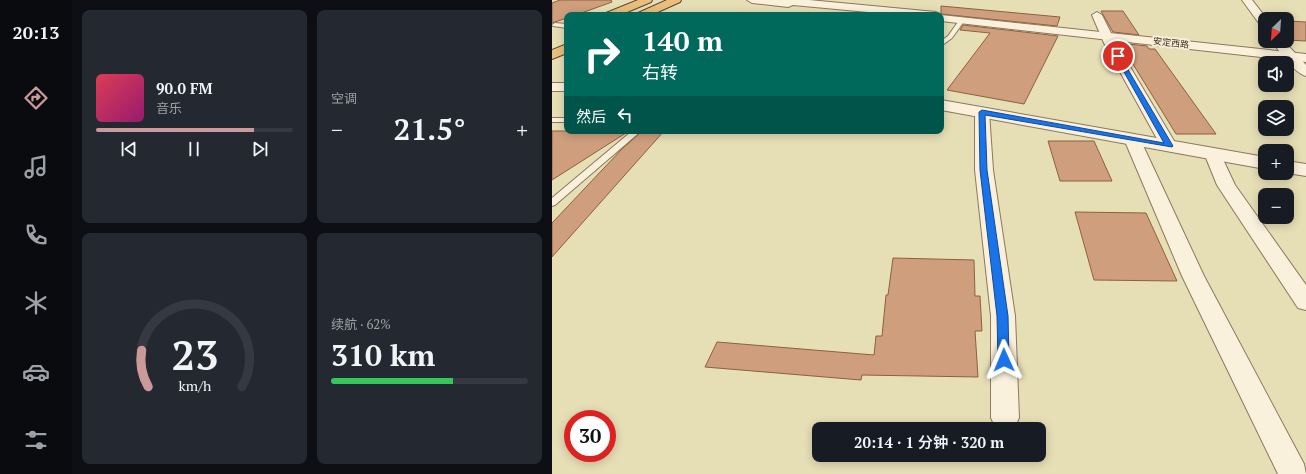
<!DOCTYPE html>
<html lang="zh">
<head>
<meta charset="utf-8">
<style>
  :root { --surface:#171b24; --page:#242831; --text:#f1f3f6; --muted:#9ea1a6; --line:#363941; --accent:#cc999b }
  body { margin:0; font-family:"PT Serif","Noto Sans SC",serif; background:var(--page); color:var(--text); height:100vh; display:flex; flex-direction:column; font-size:15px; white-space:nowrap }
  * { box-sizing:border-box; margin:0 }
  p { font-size:13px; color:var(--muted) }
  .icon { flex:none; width:22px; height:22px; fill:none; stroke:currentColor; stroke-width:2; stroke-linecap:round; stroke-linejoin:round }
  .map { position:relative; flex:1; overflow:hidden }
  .drawer { display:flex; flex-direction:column; gap:10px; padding:10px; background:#0d0f14; width:480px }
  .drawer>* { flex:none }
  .banner { position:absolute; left:12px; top:12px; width:380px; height:122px; border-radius:8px; box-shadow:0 2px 10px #0003; background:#00695c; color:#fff; overflow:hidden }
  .needle { width:26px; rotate:205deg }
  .fabs { position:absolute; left:706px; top:12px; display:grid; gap:8px }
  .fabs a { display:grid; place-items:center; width:36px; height:36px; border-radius:8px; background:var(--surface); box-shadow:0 2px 10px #0003; font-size:20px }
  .speed { position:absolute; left:12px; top:410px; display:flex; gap:8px; font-size:20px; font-weight:700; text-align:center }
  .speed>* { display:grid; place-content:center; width:52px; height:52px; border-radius:50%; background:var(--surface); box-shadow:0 2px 10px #0003; line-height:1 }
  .speed .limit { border:6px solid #d22; background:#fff; color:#111 }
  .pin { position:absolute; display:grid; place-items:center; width:34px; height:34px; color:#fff; margin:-17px; border:2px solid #fff; border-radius:50%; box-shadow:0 1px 4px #0007 }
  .me { position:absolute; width:44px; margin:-22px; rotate:359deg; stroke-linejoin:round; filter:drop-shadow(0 0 3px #0008) }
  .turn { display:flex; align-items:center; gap:14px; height:84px; padding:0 12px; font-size:18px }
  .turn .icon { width:52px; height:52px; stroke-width:2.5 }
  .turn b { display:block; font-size:28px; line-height:34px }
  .then { display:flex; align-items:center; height:38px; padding:0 12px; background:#0003; gap:8px; font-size:15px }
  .big { font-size:30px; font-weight:600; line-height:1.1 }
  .drawer .card { flex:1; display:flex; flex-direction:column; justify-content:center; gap:6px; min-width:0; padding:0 14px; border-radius:8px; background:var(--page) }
  .drawer .dial { align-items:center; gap:0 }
  .dial svg { height:104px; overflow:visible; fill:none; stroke:var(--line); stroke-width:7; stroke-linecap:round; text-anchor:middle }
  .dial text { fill:var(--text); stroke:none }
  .song { display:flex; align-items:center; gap:12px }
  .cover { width:48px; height:48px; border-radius:6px; background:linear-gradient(135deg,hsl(350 70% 55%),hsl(320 70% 35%)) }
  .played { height:4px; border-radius:2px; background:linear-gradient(90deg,var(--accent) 80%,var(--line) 80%) }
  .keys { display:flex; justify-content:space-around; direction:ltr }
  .heat { display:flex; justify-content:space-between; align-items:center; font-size:22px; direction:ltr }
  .charge { height:6px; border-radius:3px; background:linear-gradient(90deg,#34c759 62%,var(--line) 0) }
  .drawer .tiles { flex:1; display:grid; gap:10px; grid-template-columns:repeat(2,1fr) }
  .trip { position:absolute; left:260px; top:422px; width:234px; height:40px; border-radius:8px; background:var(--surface); box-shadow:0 2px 10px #0003; font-weight:600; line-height:40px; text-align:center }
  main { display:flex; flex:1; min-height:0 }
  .tabs { display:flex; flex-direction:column; width:72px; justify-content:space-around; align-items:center; background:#090b0e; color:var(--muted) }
  .tabs .icon { width:28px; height:28px }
  .tabs .selected { color:var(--accent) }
  .tabs b { font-size:18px; color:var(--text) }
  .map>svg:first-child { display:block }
  .farmland { fill:#e6deb5; fill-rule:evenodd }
  .building { fill:#cf9f7d; stroke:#8d5f41 }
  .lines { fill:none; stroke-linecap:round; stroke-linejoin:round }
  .service-casing { stroke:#8d765c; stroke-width:2 }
  .minor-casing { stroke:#8d765c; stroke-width:2 }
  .tertiary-casing { stroke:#8d765c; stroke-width:2 }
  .trunk-casing { stroke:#5b4430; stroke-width:2 }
  .service { fill:#faf1dc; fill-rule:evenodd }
  .minor { fill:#faf1dc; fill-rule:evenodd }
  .tertiary { fill:#faf1dc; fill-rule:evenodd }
  .trunk { fill:#eabe7c; fill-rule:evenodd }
  .route { fill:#1a73e8; stroke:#114b97 }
  .labels { text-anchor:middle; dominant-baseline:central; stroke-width:4; stroke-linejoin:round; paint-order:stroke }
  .far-street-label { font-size:9px; fill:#3d2e20; stroke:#f7eed8 }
</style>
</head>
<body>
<main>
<nav class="tabs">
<b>20:13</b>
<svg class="icon selected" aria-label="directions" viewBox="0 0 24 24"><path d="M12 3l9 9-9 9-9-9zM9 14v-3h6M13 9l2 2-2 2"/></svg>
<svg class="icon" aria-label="music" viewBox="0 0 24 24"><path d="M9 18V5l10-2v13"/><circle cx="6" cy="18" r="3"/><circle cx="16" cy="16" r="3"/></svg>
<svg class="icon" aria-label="phone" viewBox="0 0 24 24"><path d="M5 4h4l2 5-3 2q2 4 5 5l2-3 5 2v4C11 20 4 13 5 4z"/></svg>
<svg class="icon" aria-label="climate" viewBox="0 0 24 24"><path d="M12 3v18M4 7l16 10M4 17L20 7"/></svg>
<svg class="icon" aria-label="car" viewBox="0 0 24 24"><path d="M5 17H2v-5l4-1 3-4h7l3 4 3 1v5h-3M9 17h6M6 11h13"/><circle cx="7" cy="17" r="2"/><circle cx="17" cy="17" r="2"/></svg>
<svg class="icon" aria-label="filters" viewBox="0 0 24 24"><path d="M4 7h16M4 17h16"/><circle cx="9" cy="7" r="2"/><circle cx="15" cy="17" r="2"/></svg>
</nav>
<section class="drawer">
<div class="tiles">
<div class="card">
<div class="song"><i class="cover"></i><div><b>90.0 FM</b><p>音乐</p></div></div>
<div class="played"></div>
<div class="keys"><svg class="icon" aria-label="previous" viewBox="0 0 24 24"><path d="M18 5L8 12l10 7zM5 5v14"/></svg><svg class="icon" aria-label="pause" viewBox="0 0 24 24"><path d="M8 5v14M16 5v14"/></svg><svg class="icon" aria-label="next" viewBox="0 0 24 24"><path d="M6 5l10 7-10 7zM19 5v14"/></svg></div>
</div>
<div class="card"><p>空调</p>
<div class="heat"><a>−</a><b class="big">21.5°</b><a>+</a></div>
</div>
<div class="card dial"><svg viewBox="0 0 100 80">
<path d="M14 69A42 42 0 1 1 86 69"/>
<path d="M14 69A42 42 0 0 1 9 41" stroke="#cc999b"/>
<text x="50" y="56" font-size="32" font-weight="700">23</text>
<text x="50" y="72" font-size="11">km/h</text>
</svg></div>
<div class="card"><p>续航 · 62%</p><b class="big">310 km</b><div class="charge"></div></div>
</div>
</section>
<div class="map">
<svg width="754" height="474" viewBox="0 0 754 474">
  <rect width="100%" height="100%" fill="#f0e4c8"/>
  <path class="farmland" d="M0,0H754V474H0ZM15,15H389V131H15ZM713,19H735V41H713ZM713,63H735V85H713ZM713,107H735V129H713ZM713,151H735V173H713ZM713,195H735V217H713ZM21,419H55V453H21ZM267,429H487V455H267Z"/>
  <path class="building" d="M8,0H59L60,2L24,15H15V18L0,23V3Z
    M389,6L508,17L505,26L389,14Z
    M549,11H571L587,35L561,32Z
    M735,21L754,22V41L735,40Z
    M411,25L506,36L472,104L395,90L438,33L408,30Z
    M568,43L595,46L597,49H603L664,134H624Z
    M0,131H77L0,180Z
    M90,131H112L0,257V223L69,150Z
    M496,141H542L560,181H508Z
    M523,212L594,213L625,281L542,280Z
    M341,258L422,260L423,296H428L430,331H423L426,377L310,375L309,380L153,367L165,342L322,355L324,336H330L334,295H336Z"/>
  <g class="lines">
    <g class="service-casing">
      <path id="service" d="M408,19L413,20L400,38L389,46V41L396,36Z
        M3,23L15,24V28L1,26L0,25Z
        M0,118H15V122H0Z
        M80,131H89L3,205L0,206V198Z"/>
    </g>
    <g class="minor-casing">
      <path id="minor" d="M690,0H700L715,19H713V27L709,26Z
        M545,12L550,15L564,43L625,146L623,149L617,151L611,149L609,146L552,43L540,15Z
        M720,41H732L754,65V76C742,73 727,51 720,41Z
        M430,108L435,109L437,112L441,170L463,316L467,418L463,426L455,429L443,426L439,418V316L423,170V112L425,109Z
        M580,134L586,136L588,139L652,276L752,464L754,474H726L630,276L572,139L574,136Z
        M660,148L666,150L668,153L683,185L754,285V310L746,308L665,185L652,153L654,150Z"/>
    </g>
    <g class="tertiary-casing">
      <path id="tertiary" d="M195,0H257L384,12L389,15L754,54V62L389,21V15H348L241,5L236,7L200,3Z
        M0,83H15V91H0Z
        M389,100L713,157V169L389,110Z
        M735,161L754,164V176L735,173Z"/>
    </g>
    <g class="trunk-casing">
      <path id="trunk" d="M86,0H100L99,2L68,15H52L54,13Z
        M115,0H129L128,2L99,15H84L86,13Z
        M15,44V53L0,59V50Z"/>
    </g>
    <use href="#service" class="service"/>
    <use href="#minor" class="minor"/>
    <use href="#tertiary" class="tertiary"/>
    <use href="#trunk" class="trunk"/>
  </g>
  <path class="route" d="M566,54L568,56L621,146L620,147L433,115L435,170L456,316L457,360L456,363L452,364L448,363L446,360L445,316L428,170L427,112L430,110L612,143L563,56Z"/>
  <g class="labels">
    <g class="far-street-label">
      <text transform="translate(619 43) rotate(6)">安定西路</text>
    </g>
  </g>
</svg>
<div class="fabs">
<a><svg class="needle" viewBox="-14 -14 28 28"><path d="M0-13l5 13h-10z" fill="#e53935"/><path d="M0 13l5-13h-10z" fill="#9ea1a6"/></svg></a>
<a><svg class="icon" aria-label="sound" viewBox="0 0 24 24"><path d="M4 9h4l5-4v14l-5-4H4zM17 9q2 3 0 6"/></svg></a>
<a><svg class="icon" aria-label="layers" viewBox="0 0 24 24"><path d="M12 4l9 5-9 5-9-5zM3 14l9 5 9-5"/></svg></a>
<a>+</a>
<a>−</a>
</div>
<div class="speed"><div class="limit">30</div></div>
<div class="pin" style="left:566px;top:56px;background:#d93025"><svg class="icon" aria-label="arrive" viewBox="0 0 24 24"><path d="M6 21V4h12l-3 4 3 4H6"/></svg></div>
<svg class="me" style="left:452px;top:360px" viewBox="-20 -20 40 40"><path d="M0-17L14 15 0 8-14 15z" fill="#1a73e8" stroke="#fff" stroke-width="4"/></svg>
<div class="trip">20:14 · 1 分钟 · 320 m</div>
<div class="banner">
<div class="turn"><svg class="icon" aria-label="right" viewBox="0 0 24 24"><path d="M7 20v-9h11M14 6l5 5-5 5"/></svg><div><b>140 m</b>右转</div></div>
<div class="then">然后<svg class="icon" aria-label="left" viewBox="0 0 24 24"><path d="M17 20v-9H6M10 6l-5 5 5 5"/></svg></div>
</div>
</div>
</main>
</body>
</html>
